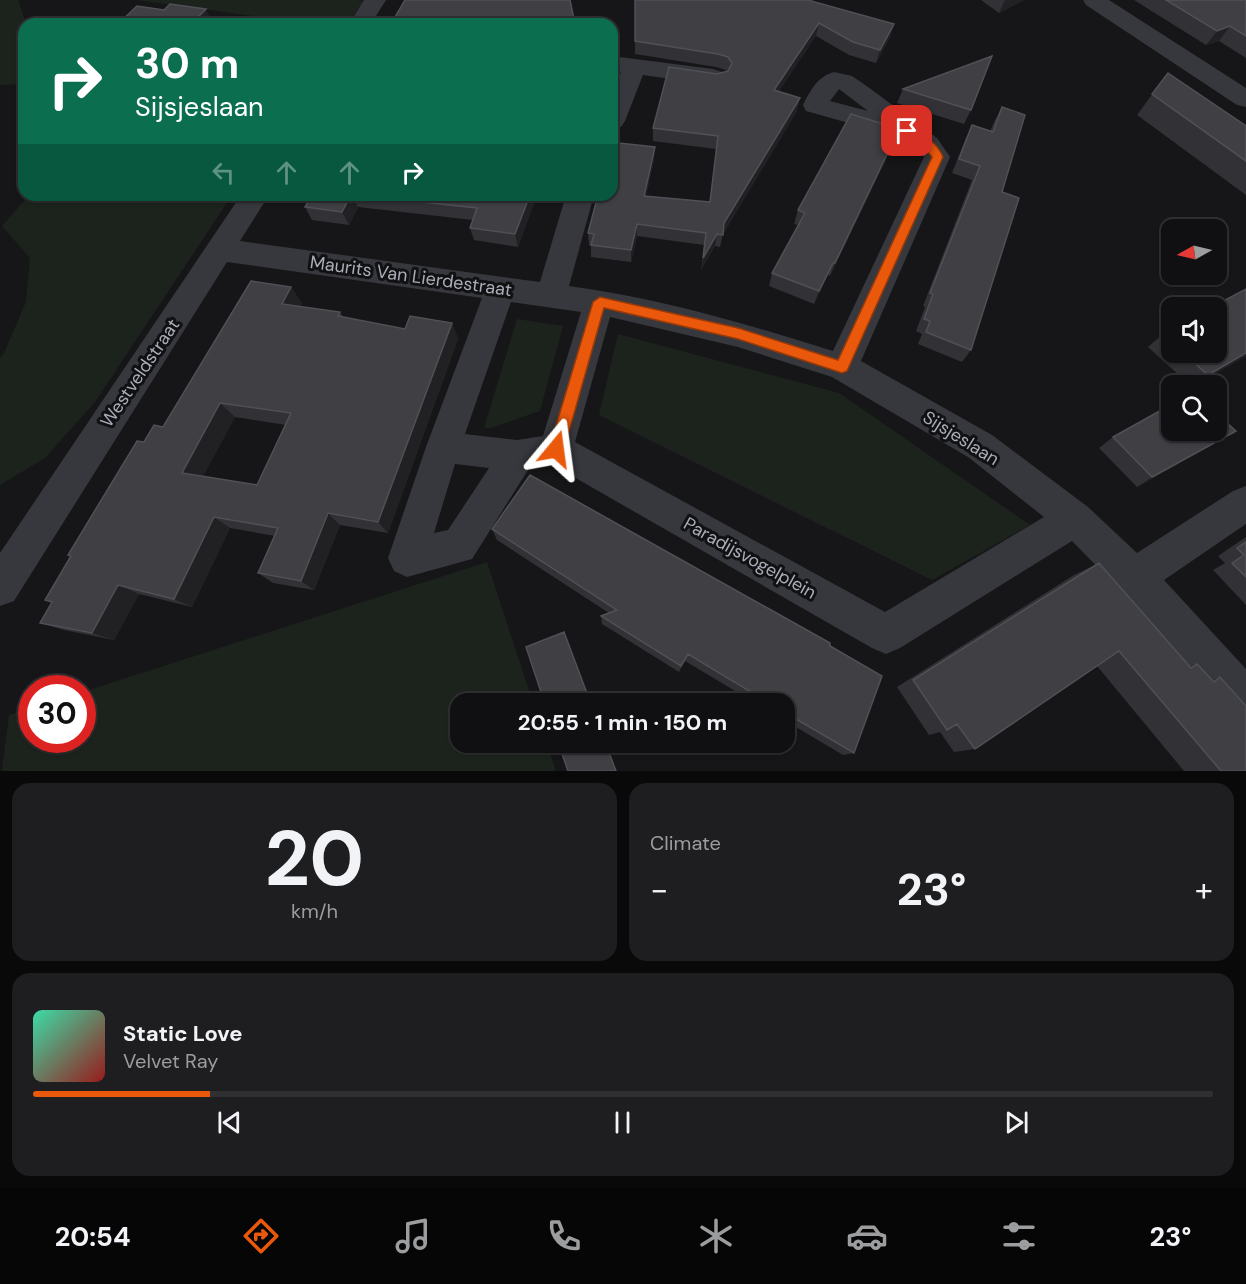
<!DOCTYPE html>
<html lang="en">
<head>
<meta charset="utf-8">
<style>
  :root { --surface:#101012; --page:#1e1e20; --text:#f1f3f6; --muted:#9c9d9f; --line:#303032; --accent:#ea580c }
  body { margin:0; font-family:"DM Sans",sans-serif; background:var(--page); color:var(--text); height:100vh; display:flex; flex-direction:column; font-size:22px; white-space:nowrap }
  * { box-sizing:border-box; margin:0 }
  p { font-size:20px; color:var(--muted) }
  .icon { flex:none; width:33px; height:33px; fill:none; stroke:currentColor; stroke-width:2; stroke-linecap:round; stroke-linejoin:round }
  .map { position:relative; height:771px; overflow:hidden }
  .details { display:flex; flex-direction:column; gap:12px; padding:12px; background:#09090a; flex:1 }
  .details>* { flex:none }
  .top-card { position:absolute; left:18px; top:18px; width:600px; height:183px; border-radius:18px; box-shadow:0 2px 4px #0004,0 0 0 2px var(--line); background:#0b6e4f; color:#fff; overflow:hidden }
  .needle { width:39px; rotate:262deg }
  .controls { position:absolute; left:1161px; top:219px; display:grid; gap:12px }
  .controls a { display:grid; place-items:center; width:66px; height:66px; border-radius:12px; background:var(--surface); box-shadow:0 2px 4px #0004,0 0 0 2px var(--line); font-size:30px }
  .speed { position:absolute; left:18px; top:675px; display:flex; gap:12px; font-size:30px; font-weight:700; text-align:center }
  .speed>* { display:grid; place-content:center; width:78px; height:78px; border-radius:50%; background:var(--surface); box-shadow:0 2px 4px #0004,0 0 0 2px var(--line); line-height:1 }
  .speed .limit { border:9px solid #d22; background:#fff; color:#111 }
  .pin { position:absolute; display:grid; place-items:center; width:51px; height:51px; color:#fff; margin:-26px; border-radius:12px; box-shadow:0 3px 9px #0006 }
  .me { position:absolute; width:66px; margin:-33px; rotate:16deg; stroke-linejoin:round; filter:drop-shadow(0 0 4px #0008) }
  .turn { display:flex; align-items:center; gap:21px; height:126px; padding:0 18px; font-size:27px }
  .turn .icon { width:78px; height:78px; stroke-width:2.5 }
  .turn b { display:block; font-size:42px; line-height:51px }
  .lanes { display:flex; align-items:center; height:57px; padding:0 18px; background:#0003; justify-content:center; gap:30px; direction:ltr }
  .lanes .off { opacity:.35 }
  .big { font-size:45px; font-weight:700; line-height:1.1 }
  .details .card { flex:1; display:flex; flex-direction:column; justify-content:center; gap:9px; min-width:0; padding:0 21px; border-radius:18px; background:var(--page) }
  .details .dial { align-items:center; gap:0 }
  .dial b { font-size:78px; line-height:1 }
  .song { display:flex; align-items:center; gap:18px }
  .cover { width:72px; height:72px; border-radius:9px; background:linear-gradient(135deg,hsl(160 70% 55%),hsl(0 70% 35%)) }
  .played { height:6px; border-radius:3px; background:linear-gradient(90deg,var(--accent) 15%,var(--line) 15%) }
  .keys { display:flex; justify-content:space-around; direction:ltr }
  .heat { display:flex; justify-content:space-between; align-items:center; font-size:33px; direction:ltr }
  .details .tiles { flex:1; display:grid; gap:12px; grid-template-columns:1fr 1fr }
  .card:last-child { grid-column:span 2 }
  .trip { position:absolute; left:450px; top:693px; width:345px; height:60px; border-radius:18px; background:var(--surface); box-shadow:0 2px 4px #0004,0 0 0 2px var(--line); font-weight:700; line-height:60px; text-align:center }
  .menu { display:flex; height:96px; justify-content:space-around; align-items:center; background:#060607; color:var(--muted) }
  .menu .icon { width:42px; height:42px }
  .menu .current { color:var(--accent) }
  .menu b { font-size:27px; color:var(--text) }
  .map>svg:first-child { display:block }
  .green { fill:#1c231d }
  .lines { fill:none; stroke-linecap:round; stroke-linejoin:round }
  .street { fill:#37383d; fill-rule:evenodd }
  .wall { fill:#323236; fill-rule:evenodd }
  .shaded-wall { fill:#212124 }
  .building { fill:#3f3f44; stroke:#4f5156; stroke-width:1.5; fill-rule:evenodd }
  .route { fill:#ea580c; stroke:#983908; stroke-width:1.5 }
  .labels { text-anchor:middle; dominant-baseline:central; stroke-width:6; stroke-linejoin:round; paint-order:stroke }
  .street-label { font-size:18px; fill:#a8adb8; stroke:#111113 }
</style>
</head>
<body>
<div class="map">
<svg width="1246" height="771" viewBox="0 0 1246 771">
  <rect width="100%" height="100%" fill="#161618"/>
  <path class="green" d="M0,0H18L25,20L41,24H24V84L0,85Z
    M137,0H359L364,1L347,24H310Z
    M29,195H232L95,402L45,458L0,485V358L4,353L26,302L30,258L2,226Z
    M517,319L563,326L540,411L491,428H484Z
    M618,334L839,393L1030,525L932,580L599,415Z
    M487,562L533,703L460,704V742L546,743L556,771H2L9,715L31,708L32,740H82L83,692Z"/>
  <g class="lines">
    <path class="street" d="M364,0H386L371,24H349Z
      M1083,0H1109L1246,88V107L1237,105L1086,5Z
      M612,56L713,69L722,72L725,77L722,82L713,85L643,75L625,121L621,127L612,129V92L621,72L612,70Z
      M834,72L852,76L868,87L937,138L950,157L861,361L992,435L1088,507L1137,553L1233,491L1246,486V524L1164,580L1246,669V721L1231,715L1121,591L1072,541L900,648L886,654L872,648L553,465L528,470L472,559L407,577L394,571L388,558L426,447L482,298L227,262L14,601L0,606V553L241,195H269L240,241L540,282L566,195H594L569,286C659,298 747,324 833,351L924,157L898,137L806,111L803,105C810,91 818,76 834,72ZM839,89L868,111L830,101ZM511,302L581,312L543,436L517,440L465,434ZM610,317L738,347L832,377L968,457L1044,517L885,612L575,442ZM455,464L489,468L448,530L434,533Z"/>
  </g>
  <path class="wall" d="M635,0L811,1L894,24L890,37L876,63L849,55L816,36L779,91L797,111L723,234L720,247L715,246L701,270L704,245L637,236L631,262L591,257V246L589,245L588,233L654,160L646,196L710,202L716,149L653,141V128L717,74L727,71L726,70L716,67L635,54Z
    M981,0H1024L999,13Z
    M1134,0H1246V58L1219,41L1206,45Z
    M1168,73L1246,126V195L1137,115Z
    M903,89L971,110L964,124L897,103Z
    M1002,107V192L971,350L962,362L918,344L922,334L916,331L925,307L923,306L972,180L952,173L965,140L972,125L990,131L994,122Z
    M899,129L894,143L830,276L828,275L814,304L769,286L772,273L798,225L794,224L798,210Z
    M306,195H537L518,247L474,240L470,228L473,220L358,207L349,225L312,220L305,207L309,201Z
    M291,287L302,304L300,307L340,312L343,317L405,329L452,323L458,339L388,533L340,525L314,590L273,583L258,573L275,536L230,528L192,607L139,594L114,640L64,630L40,623L52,602L45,600L70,556L68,555L144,442L163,427ZM235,417L286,425L257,485L203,476Z
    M1246,289V356L1194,386H1191L1148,347L1162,335L1172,329V352H1216Z
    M1236,431L1137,487L1099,448L1113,437Z
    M492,529L830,646L854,753L843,755L784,720V704H757L685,661L679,672L602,624L601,616L609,613L497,540Z
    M1246,537V605L1213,570L1225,563L1218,556Z
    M1099,563L1189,666L1197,664L1212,679L1220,677L1246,771H1184L1097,666L975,749L954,752L940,732L929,735L897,687L1074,575Z"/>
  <path class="shaded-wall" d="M1005,0H1024L999,13Z
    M206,9L213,23L212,24H191Z
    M819,23L816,36L771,103L774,90Z
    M894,24L890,37L876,63L880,50Z
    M1230,26L1219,41L1206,45L1217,31Z
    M800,98L797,111L722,235L724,223Z
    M899,129L894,143L830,276L835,263Z
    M655,147L654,160L643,208L644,196Z
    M351,195L358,207L349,225L342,212Z
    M530,195H537L518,247L515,234Z
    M637,224V236L631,262V250Z
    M717,234L715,246L701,270L703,258Z
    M833,263L828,275L814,304L819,291Z
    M291,287L302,304L293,320L282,304Z
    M452,323L458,339L388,533L378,522Z
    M1246,353V356L1194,386L1208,375Z
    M220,403L235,417L198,486L182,473Z
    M1236,431L1218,441L1137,487L1152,477Z
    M328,513L340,525L314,590L301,581Z
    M214,517L230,528L192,607L174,599Z
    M118,585L139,594L114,640L92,633Z"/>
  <path class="building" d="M405,0H570L575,24H391Z
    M635,0H811V1L894,24L880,50L853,42L819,23L774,90L800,98L724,223L723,235L717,234L703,258L706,233L637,224L631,250L591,245L594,234L588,233L598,195H612V151H616L619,143L655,147L644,196L710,202L718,136L653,128L669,67L717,74L728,71L732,63L728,57L718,54L635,41Z
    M1166,0H1246V36L1230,26L1217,31Z
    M170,4L206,9L191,24H118L137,6L164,10Z
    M992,56L971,110L903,89Z
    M1168,73L1246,126V161L1152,94Z
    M1002,107L1025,115L1002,192L1019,198L971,350L926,332L930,321L924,319L933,294L930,293L980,166L959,159L972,125L993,132Z
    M851,114L899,129L835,263H833L819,291L772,273L805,213L798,210Z
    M306,195H351L342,212L305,207L311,197L306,196Z
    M357,195H530L515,234L470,228L477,208Z
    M251,281L291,287L282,304L340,312L338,316L405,329L410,316L452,323L378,522L328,513L301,581L258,573L278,528L214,517L174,599L118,585L92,633L40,623L52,602L45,600L71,556L68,555L137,441L144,442L154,425L163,427ZM220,403L291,413L257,485L182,473Z
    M1246,289V353L1208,375L1182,352H1216V308H1210Z
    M1172,329V343L1162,335Z
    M1172,404V430H1216V413L1236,431L1152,477L1113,437Z
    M530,475L830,643V646L882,676L854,753L784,712V704H771L688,654L681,666L601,616L617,610L492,529Z
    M1246,542V577L1232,563L1244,555L1237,548Z
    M1099,563L1191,668L1197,664L1214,682L1220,677L1246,706V771H1221L1119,651L975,749L957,724L947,730L913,680Z
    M564,632L591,704H545L526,647Z
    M558,742H605L616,771H568Z"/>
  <path class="route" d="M907,128C922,133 937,142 943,157L847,371L842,373L738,339L604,308L564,449L561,454L556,456L551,454L549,449L593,302L600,297L738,328L838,360L932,157L923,146L904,134L902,131Z"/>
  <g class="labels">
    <g class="street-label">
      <text transform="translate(411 276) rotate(8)">Maurits Van Lierdestraat</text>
      <text transform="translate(140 373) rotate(-56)">Westveldstraat</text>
      <text transform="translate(961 438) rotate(32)">Sijsjeslaan</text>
      <text transform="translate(750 558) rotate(29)">Paradijsvogelplein</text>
    </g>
  </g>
</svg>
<div class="controls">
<a><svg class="needle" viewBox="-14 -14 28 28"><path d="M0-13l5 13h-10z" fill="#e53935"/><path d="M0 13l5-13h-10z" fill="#9c9d9f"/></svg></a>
<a><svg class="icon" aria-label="sound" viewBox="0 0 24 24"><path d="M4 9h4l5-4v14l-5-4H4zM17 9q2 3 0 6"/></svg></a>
<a><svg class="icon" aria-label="search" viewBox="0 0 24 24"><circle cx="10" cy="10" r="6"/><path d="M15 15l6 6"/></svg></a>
</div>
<div class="speed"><div class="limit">30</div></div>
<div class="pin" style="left:907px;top:131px;background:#d93025"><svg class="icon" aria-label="arrive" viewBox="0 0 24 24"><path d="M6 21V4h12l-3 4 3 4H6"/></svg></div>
<svg class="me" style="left:556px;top:449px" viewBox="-20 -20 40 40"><path d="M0-17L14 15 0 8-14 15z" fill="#ea580c" stroke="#fff" stroke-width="4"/></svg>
<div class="trip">20:55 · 1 min · 150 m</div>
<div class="top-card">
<div class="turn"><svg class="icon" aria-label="right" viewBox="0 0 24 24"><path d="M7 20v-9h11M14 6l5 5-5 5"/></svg><div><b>30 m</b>Sijsjeslaan</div></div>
<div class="lanes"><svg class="icon off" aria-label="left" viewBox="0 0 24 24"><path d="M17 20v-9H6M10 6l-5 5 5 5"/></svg><svg class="icon off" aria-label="ahead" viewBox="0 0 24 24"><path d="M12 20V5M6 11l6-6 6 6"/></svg><svg class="icon off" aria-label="ahead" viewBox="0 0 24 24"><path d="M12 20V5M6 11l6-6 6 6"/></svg><svg class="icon" aria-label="right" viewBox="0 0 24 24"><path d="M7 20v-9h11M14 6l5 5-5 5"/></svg></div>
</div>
</div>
<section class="details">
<div class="tiles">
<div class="card dial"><b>20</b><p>km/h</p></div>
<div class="card"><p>Climate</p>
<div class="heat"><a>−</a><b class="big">23°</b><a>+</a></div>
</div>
<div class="card">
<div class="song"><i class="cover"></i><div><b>Static Love</b><p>Velvet Ray</p></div></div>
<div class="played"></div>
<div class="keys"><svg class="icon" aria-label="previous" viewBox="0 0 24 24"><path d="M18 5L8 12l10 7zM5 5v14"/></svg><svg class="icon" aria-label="pause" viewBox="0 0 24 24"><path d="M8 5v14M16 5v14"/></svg><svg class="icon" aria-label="next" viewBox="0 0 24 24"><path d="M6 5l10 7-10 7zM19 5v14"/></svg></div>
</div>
</div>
</section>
<nav class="menu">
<b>20:54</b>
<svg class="icon current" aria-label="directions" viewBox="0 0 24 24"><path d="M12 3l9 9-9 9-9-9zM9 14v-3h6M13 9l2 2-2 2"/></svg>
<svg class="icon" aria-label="music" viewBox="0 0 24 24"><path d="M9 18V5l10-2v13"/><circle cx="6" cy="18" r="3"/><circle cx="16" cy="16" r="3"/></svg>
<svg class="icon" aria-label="phone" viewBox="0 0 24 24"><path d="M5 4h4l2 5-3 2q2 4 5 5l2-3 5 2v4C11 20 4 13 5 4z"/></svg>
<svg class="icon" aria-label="climate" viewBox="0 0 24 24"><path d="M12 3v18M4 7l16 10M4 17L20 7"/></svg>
<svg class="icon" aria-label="car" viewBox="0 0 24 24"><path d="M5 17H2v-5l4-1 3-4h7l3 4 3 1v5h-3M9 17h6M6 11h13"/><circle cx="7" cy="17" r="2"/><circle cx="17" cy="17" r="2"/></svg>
<svg class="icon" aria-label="filters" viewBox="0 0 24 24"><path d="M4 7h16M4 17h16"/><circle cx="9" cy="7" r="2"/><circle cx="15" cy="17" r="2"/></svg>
<b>23°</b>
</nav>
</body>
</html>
